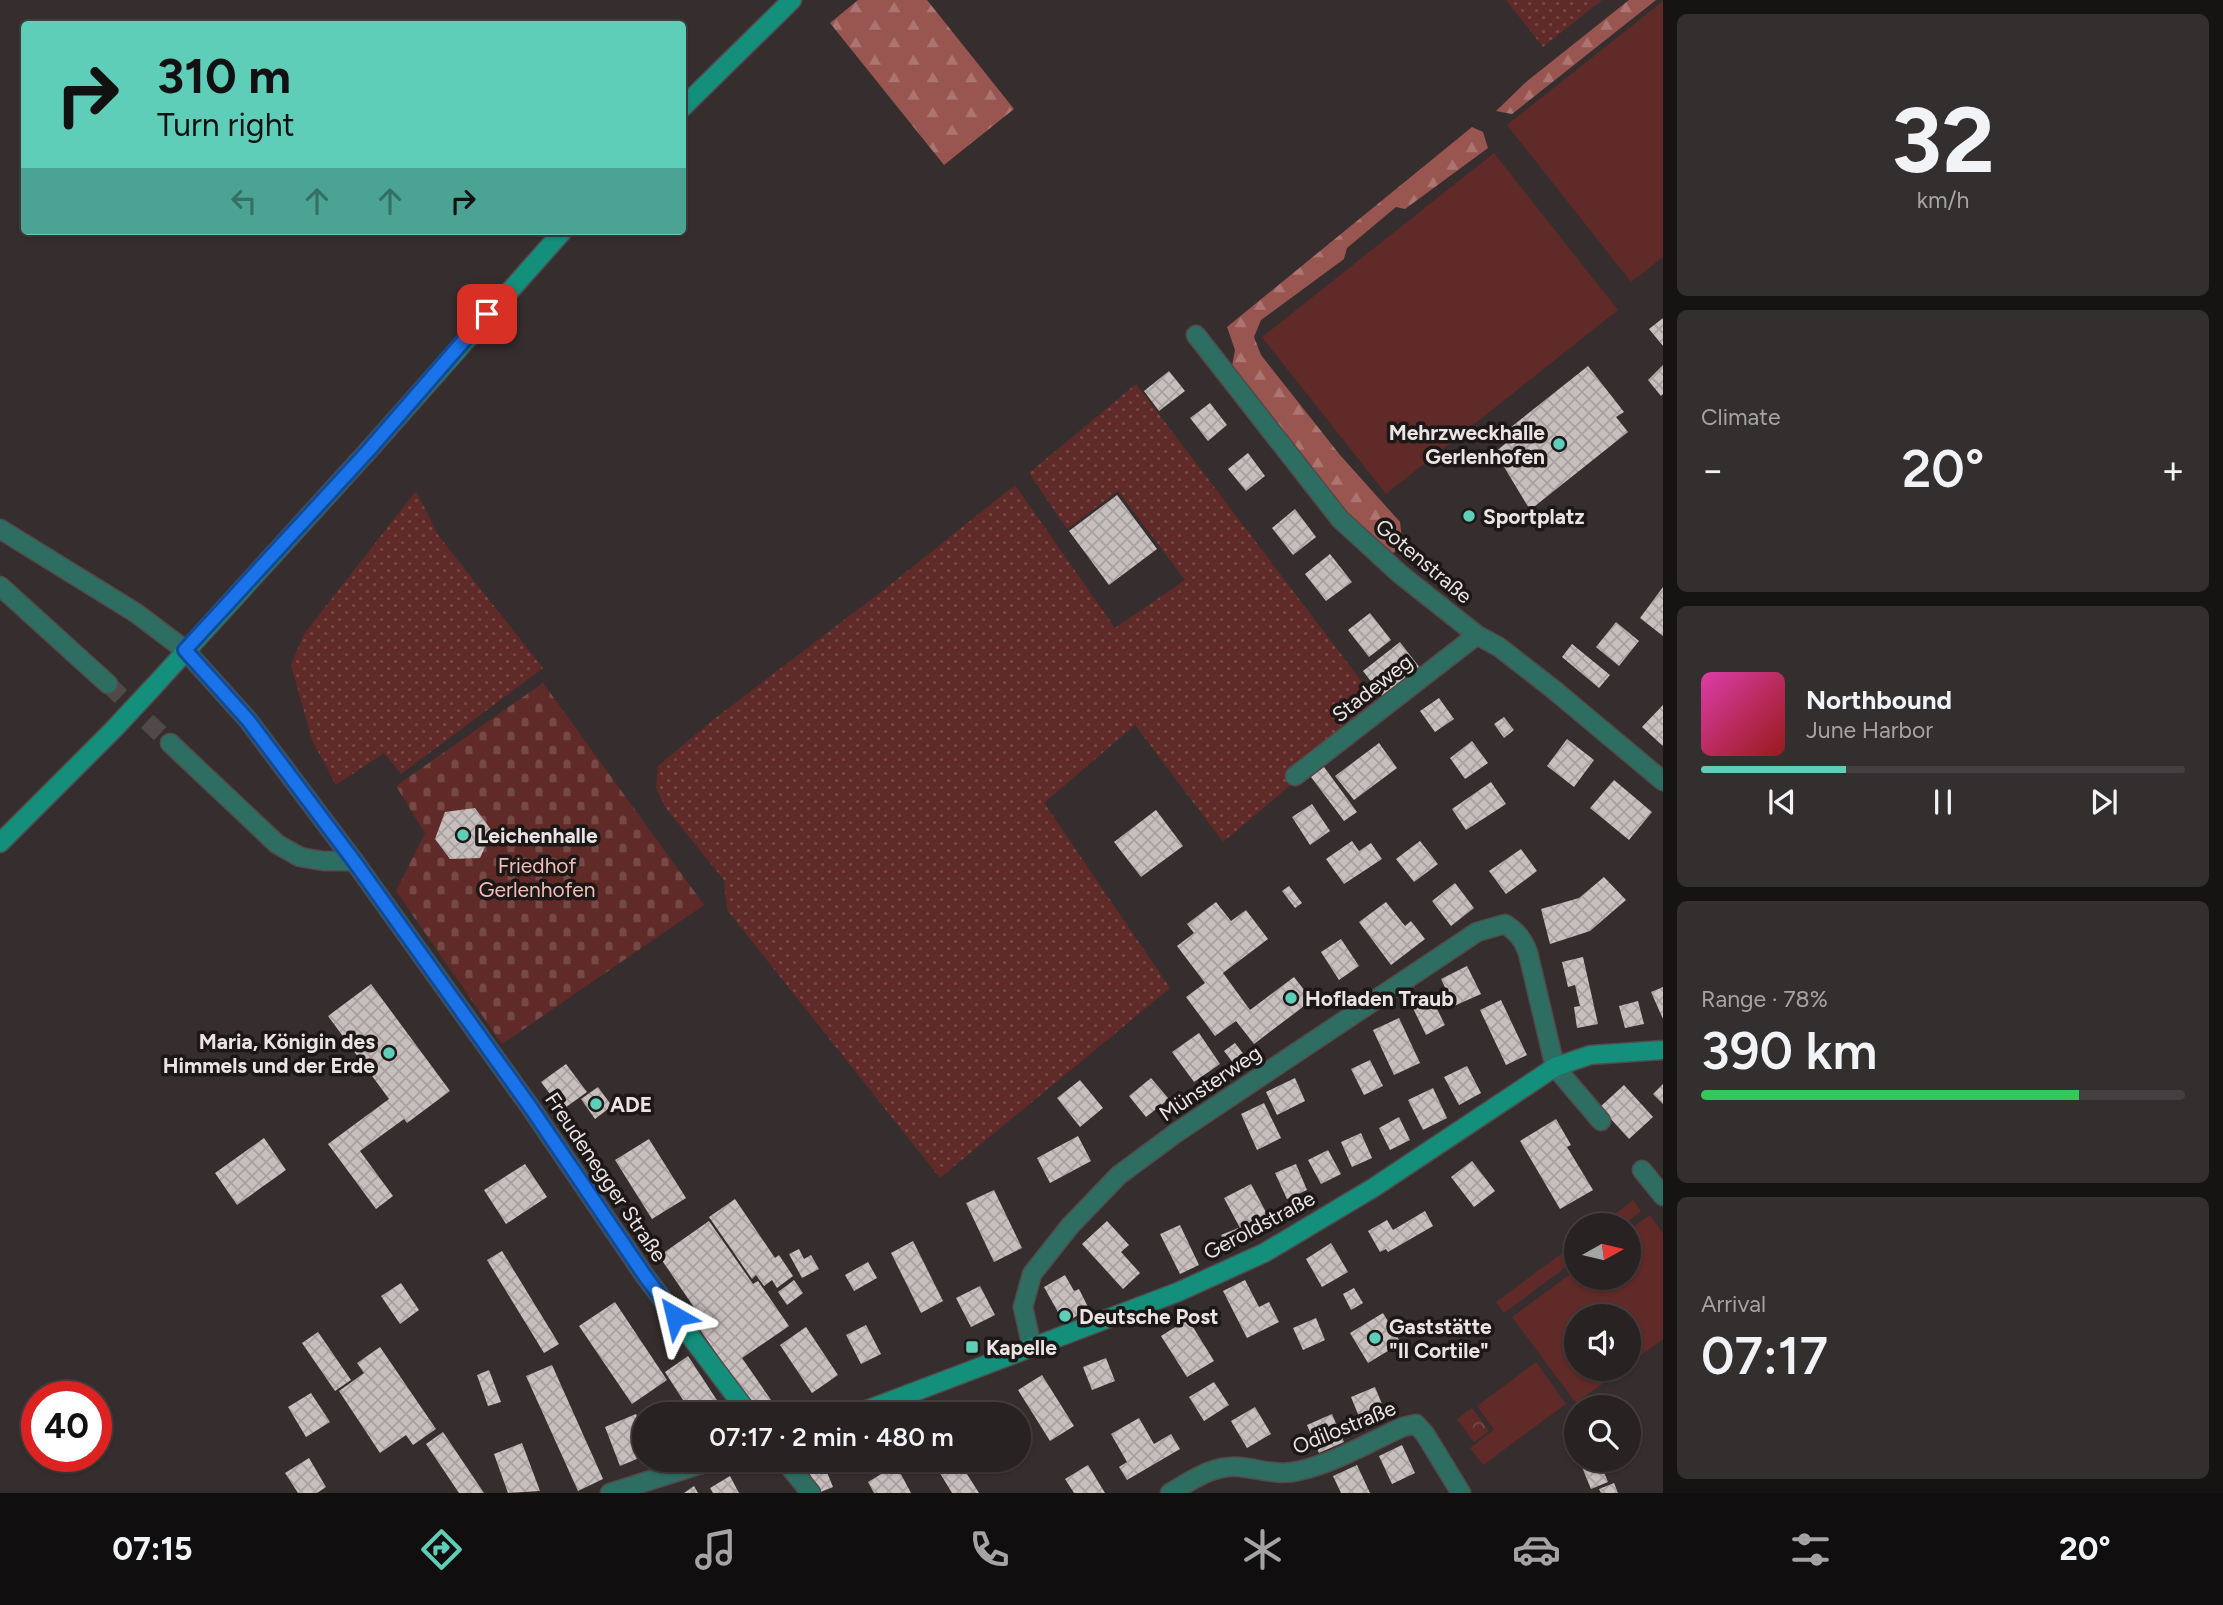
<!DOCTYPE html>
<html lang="en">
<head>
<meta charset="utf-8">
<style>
  :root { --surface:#282222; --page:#342f2f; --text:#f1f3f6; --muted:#a5a4a5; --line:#443f40; --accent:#5eceb8 }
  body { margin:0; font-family:Figtree,sans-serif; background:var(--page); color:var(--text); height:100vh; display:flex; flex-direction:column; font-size:26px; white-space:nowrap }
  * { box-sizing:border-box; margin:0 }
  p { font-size:23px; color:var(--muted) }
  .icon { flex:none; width:38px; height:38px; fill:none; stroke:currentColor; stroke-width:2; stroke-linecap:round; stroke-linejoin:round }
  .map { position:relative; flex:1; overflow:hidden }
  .sheet { display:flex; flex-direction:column; gap:14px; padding:14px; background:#161313; width:560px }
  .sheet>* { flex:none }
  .hud { position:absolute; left:21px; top:21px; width:665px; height:214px; border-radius:7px; box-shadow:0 2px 5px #0004,0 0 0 2px var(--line); background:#5eceb8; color:#111; overflow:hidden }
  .needle { width:46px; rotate:82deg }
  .buttons { position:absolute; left:1564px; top:1213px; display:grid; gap:14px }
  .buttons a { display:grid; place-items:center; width:77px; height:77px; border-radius:50%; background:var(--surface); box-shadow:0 2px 5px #0004,0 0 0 2px var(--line); font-size:35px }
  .speed { position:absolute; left:21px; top:1381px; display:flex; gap:14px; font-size:35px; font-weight:700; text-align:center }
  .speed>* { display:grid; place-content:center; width:91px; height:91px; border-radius:50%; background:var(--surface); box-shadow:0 2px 5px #0004,0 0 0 2px var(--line); line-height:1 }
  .speed .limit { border:10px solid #d22; background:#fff; color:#111 }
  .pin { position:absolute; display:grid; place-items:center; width:60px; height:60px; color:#fff; margin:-30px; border-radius:14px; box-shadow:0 4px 10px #0006 }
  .me { position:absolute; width:77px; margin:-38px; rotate:323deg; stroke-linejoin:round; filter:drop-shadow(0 0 5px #0008) }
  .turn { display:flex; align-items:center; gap:24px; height:147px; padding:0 21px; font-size:32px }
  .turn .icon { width:91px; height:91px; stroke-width:2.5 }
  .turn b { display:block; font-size:49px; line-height:60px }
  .lanes { display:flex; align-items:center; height:66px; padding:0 21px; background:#0003; justify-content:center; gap:35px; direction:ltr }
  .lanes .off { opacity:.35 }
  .big { font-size:52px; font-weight:600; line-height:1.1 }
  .sheet .widget { flex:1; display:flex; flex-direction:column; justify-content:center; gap:10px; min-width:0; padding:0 24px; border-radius:10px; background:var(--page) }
  .sheet .dial { align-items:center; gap:0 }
  .dial b { font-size:91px; line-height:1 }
  .song { display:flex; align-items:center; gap:21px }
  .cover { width:84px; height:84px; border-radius:10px; background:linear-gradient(135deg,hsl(320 70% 55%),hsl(0 70% 35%)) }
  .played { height:7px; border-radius:4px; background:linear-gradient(90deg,var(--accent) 30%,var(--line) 30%) }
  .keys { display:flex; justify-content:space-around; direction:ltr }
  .heat { display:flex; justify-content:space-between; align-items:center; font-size:38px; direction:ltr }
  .charge { height:10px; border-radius:5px; background:linear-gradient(90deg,#34c759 78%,var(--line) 0) }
  .trip { position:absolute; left:632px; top:1402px; width:399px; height:70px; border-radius:35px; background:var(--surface); box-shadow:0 2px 5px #0004,0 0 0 2px var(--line); font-weight:600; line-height:70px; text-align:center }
  .tab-bar { display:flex; height:112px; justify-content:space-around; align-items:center; background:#100e0e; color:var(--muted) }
  .tab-bar .icon { width:49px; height:49px }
  .tab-bar .active { color:var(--accent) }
  .tab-bar b { font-size:32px; color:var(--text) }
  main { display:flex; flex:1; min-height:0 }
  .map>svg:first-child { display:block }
  .grass { fill:url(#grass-dots) }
  .forest { fill:url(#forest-firs) }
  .cemetery { fill:url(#cemetery-stones) }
  .park { fill:url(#park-crowns) }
  .garden { fill:#5f2a27 }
  .building { fill:url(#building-cross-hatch) }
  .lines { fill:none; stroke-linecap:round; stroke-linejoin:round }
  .street-tunnel { stroke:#514949; stroke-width:18; stroke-dasharray:18 9; stroke-linecap:butt }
  .street-casing { stroke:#534b4b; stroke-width:21 }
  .secondary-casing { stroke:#534b4b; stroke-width:21 }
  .street { stroke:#2e6d61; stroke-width:18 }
  .secondary { stroke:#138f7c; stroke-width:18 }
  .secondary-bridge-casing { stroke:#534b4b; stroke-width:21; stroke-linecap:butt }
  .secondary-bridge { stroke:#138f7c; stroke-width:18 }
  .route-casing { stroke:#114b97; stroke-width:18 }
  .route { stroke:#1a73e8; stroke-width:12 }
  .poi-dot { fill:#5eceb8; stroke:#1b1817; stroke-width:2.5 }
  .labels { text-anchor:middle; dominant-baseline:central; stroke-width:7; stroke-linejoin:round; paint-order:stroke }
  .poi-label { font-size:21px; font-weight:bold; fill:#eae5e4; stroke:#1b1817; text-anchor:start }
  .street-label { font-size:21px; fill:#eae5e4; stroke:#1b1817 }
  .park-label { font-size:21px; fill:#f9bbb5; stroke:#1b1817 }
</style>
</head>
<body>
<main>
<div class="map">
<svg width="1663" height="1493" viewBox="0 0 1663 1493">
  <defs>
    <pattern id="grass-dots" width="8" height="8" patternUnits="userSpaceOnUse" patternTransform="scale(1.75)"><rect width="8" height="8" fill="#5f2a27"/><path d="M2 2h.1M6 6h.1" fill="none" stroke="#764946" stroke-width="1.8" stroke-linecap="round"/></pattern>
    <pattern id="forest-firs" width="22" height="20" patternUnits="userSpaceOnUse" patternTransform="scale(1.75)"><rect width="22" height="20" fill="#99554f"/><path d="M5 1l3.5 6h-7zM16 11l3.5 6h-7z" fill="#ac7571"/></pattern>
    <pattern id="cemetery-stones" width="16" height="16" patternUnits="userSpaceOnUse" patternTransform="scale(1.75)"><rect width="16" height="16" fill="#5f2a27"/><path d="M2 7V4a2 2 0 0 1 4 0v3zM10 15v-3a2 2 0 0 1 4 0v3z" fill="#764946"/></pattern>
    <pattern id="park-crowns" width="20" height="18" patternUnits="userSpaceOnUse" patternTransform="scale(1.75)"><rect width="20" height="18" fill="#5f2a27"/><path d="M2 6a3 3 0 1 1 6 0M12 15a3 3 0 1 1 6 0" fill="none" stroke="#764946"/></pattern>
    <pattern id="building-cross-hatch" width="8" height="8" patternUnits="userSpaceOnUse" patternTransform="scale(1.75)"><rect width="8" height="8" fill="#c8bebd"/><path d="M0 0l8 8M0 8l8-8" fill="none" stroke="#a8a09f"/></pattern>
  </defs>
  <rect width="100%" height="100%" fill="#362e2e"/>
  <path class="grass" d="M1506,0H1602L1543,47Z
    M1136,384L1378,703L1293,783L1223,842L1135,725L1044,803L1170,988L940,1178L727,910L724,880L665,807L656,788L658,766L713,720L886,588L1015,485L1115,628L1185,580L1118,491L1067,529L1029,473Z
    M416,491L438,535L543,668L401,774L384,753L336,785L312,740L291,665L304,634Z"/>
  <path class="forest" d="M858,0H927L1014,109L944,165L830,23Z
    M1629,0H1656L1512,114L1496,111L1526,82Z
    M1472,127L1483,132L1488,148L1405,209L1396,207L1347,248L1344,259L1261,320L1254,337L1261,355L1340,455L1400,522L1403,547L1393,553L1345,511L1231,371L1235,350L1227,327Z"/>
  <path class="cemetery" d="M543,683L704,905L502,1044L396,891L425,833L396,786Z"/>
  <path class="park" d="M1472,1408L1489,1431L1474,1442L1457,1419Z"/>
  <path class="garden" d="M1663,1V257L1631,282L1507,125Z
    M1494,153L1618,310L1386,494L1262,337Z
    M1633,1200L1641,1211L1623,1225H1600Z
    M1650,1215L1663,1233V1339L1629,1364V1316H1577V1368L1623,1369L1576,1403L1512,1317L1577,1269V1278H1629V1230Z
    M1577,1242V1259L1504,1313L1496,1302Z
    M1536,1362L1566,1404L1483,1465L1470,1448L1494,1430L1477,1406Z"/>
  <path class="building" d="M1663,318V346L1649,329Z
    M1663,365V394L1661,396L1648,380Z
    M1588,366L1624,412L1616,417L1628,432L1530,510L1495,452L1515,436L1510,428Z
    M1169,371L1185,391L1159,411L1144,391Z
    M1210,403L1227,425L1208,441L1190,418Z
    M1248,453L1265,476L1246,491L1228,469Z
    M1117,495L1157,549L1109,585L1069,531Z
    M1295,509L1316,537L1293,555L1272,528Z
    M1330,554L1352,582L1326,601L1305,574Z
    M1663,587V636L1640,618Z
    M1370,613L1391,640L1369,657L1348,630Z
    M1616,622L1639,641L1619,666L1596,647Z
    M1400,642L1420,668L1383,697L1363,671Z
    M1572,644L1610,675L1599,688L1562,657Z
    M1439,698L1454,719L1435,732L1420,711Z
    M1663,705V746L1642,727Z
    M1504,717L1514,730L1504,738L1494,724Z
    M1567,739L1594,760L1574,787L1547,766Z
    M1472,741L1488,763L1465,779L1450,758Z
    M1379,743L1397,768L1354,800L1335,776Z
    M1324,767L1357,812L1344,821L1311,777Z
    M1614,780L1652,812L1629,840L1590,808Z
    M1491,782L1506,804L1466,830L1452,809Z
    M1312,804L1330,831L1310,845L1292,817Z
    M475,808L492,831L480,858L450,859L435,839L445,812Z
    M1156,810L1183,846L1141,877L1114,842Z
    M1352,841L1359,851L1371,843L1382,859L1344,884L1326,859Z
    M1420,841L1438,864L1414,882L1396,859Z
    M1521,849L1537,871L1506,894L1489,871Z
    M1604,877L1626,900L1590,931L1550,944L1541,909L1579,898Z
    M1455,883L1474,908L1451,926L1432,901Z
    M1289,886L1302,903L1295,908L1282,891Z
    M1216,902L1231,921L1246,910L1268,939L1223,973L1250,1010L1294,977L1312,1000L1254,1044L1236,1021L1215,1036L1186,997L1205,983L1177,946L1194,933L1187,924Z
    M1386,902L1405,926L1411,921L1425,939L1391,965L1359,922Z
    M1341,939L1359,966L1339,980L1321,952Z
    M1583,957L1598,1024L1577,1028L1574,1007L1580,1006L1575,985L1568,987L1562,962Z
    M1467,966L1481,994L1454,1006L1441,979Z
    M371,984L450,1091L407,1123L404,1119L360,1151L393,1196L376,1209L328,1144L389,1099L328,1016Z
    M1663,987V1019L1651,992Z
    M1431,997L1445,1025L1426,1035L1412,1006Z
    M1501,1000L1527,1055L1506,1065L1480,1010Z
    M1638,1001L1644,1024L1625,1028L1619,1006Z
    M1399,1018L1420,1063L1394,1075L1373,1030Z
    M1199,1033L1220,1064L1194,1082L1172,1052Z
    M1235,1043L1245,1056L1234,1064L1224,1051Z
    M1370,1060L1383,1086L1364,1095L1351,1069Z
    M566,1064L587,1092L562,1110L541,1082Z
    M1467,1066L1481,1093L1459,1105L1444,1077Z
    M1151,1078L1169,1099L1146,1117L1129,1096Z
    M1295,1078L1305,1101L1277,1115L1266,1092Z
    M1080,1080L1103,1108L1080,1127L1057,1098Z
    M1663,1084V1104L1653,1094Z
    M1624,1085L1653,1117L1629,1139L1600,1107Z
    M598,1087L612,1106L595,1119L581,1099Z
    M1433,1088L1447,1118L1423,1130L1408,1100Z
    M1264,1103L1281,1138L1257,1150L1241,1114Z
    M1399,1117L1410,1140L1390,1150L1379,1128Z
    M1556,1119L1571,1145L1567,1147L1593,1190L1560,1209L1520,1141Z
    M1361,1133L1372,1158L1352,1167L1341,1142Z
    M1078,1136L1091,1161L1050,1183L1037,1158Z
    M264,1138L286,1170L237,1205L215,1173Z
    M649,1139L686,1198L652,1219L615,1160Z
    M1328,1150L1341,1174L1321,1184L1308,1160Z
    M1472,1161L1495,1191L1474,1207L1451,1177Z
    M525,1164L547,1197L506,1224L484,1190Z
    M1296,1164L1307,1190L1287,1199L1275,1173Z
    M1251,1184L1267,1214L1240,1228L1224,1198Z
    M994,1190L1022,1248L994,1262L966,1203Z
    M735,1199L775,1258L779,1255L793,1276L777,1288L772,1280L764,1286L756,1275L752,1279L709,1217Z
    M1425,1211L1433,1226L1388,1252L1386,1249L1380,1252L1368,1231L1387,1220L1393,1230Z
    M709,1221L753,1284L758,1281L789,1326L742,1358L771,1400L756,1411L696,1324L702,1319L659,1256Z
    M1107,1221L1129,1245L1121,1252L1140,1273L1123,1289L1082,1244Z
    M1180,1225L1199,1265L1180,1274L1160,1234Z
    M1238,1228L1244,1242L1228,1250L1221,1235Z
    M913,1241L943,1301L921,1313L891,1253Z
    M1331,1243L1348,1272L1322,1287L1306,1259Z
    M799,1249L804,1259L811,1255L819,1269L802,1278L789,1254Z
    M502,1251L559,1344L544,1353L487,1260Z
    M868,1262L877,1278L854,1291L845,1275Z
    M1065,1275L1074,1291L1079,1289L1089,1309L1064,1323L1044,1287Z
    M794,1280L803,1293L787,1305L778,1292Z
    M1245,1280L1259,1307L1269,1302L1279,1322L1247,1338L1223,1291Z
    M401,1283L419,1310L400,1324L381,1296Z
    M980,1286L995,1315L971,1327L956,1298Z
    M1354,1288L1363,1303L1351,1310L1343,1294Z
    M615,1302L667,1380L632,1404L579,1326Z
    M1383,1313L1401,1343L1368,1363L1350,1333Z
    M1316,1318L1325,1340L1303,1350L1293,1328Z
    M1188,1319L1214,1361L1187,1377L1161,1336Z
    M866,1325L881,1354L861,1364L846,1335Z
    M806,1327L838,1375L812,1393L780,1345Z
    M318,1332L351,1380L335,1391L302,1343Z
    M380,1347L436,1429L413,1445L406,1435L380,1453L339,1391L364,1373L357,1363Z
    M688,1356L726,1414H692L665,1372Z
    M1106,1358L1115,1381L1092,1390L1083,1367Z
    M552,1365L603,1479L578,1491L526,1376Z
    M489,1370L501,1402L488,1406L477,1375Z
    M1042,1375L1074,1426L1050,1441L1018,1390Z
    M1214,1382L1229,1405L1204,1421L1189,1397Z
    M1375,1387L1388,1419L1364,1429L1351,1397Z
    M311,1393L330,1422L306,1437L288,1407Z
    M1255,1407L1271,1434L1247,1448L1231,1421Z
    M636,1414L644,1433V1456L620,1466L605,1427Z
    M1332,1414L1344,1442L1319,1453L1307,1425Z
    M1139,1418L1154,1444L1171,1434L1180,1449L1127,1480L1119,1467L1127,1462L1111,1434Z
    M443,1432L484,1493H459L426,1444Z
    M522,1443L540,1491L508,1493L494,1454Z
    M1402,1445L1415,1473L1392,1484L1379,1456Z
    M309,1458L326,1487L317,1493H298L285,1473Z
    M804,1460H822L833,1487L818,1493Z
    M932,1460H958L979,1493H952Z
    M1579,1460H1599L1608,1482L1591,1489Z
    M896,1465L911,1493H874L868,1482Z
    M1088,1465L1105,1493H1074L1065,1479Z
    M1357,1465L1370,1493H1341L1333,1476Z
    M730,1476L739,1493H713L710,1488Z
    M1614,1483L1618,1493H1601L1599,1489Z
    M694,1486L698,1493H684Z"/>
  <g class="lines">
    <path class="street-tunnel" d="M108,684L170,743"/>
    <g class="street-casing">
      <path id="street" d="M1196,335L1340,519L1400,574L1477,635L1499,647L1553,689L1663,781
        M0,529L136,613L185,650
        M0,586L108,684
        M170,743L277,844L300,857L323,861H354
        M1295,776L1477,635
        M1642,1170L1663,1196
        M1032,1347L1023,1307L1032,1274L1070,1226L1119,1175L1176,1133L1477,932L1505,924C1517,932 1523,939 1528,953L1555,1067L1601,1121
        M784,1460L811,1493
        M610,1493L714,1460
        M1170,1493C1192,1480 1214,1464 1240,1467C1260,1469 1278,1476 1298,1471C1335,1463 1369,1442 1403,1427L1416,1424L1425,1434L1461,1493"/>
    </g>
    <g class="secondary-casing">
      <path id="secondary" d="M682,108L792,0
        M185,650L248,720L354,861L531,1108L645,1276L749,1414
        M155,685L368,451L563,231
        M0,843L114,729
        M856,1414L1178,1292L1264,1253L1373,1188L1555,1067L1590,1055L1663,1050"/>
    </g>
    <use href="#street" class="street"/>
    <use href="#secondary" class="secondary"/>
    <g class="secondary-bridge-casing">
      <path id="secondary-bridge" d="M114,729L155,685"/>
    </g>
    <use href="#secondary-bridge" class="secondary-bridge"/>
  </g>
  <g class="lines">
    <g class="route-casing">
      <path id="route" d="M487,314L368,451L185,650L248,720L354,861L531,1108L645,1276L675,1316"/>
    </g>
    <use href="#route" class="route"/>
  </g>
  <g class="poi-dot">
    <circle cx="1559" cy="444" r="7"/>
    <circle cx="1469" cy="516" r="7"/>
    <circle cx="463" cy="835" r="7"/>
    <circle cx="1291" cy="998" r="7"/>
    <circle cx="389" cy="1053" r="7"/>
    <circle cx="596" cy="1104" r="7"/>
    <circle cx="1065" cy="1316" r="7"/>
    <circle cx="1375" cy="1338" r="7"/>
    <rect x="965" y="1340" width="14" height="14" rx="3.5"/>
  </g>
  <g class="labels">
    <g class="poi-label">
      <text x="1545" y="432" text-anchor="end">Mehrzweckhalle<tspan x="1545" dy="24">Gerlenhofen</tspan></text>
      <text x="1483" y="516">Sportplatz</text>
      <text x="477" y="835">Leichenhalle</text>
      <text x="1305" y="998">Hofladen Traub</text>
      <text x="375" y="1041" text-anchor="end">Maria, Königin des<tspan x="375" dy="24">Himmels und der Erde</tspan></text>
      <text x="610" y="1104">ADE</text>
      <text x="1079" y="1316">Deutsche Post</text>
      <text x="1389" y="1326">Gaststätte<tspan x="1389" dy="24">"Il Cortile"</tspan></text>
      <text x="986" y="1347">Kapelle</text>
    </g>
    <g class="street-label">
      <text transform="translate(1424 561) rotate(40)">Gotenstraße</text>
      <text transform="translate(1372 688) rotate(-38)">Stadeweg</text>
      <text transform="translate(1210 1083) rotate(-34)">Münsterweg</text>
      <text transform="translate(606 1177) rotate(56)">Freudenegger Straße</text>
      <text transform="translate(1259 1225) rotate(-28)">Geroldstraße</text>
      <text transform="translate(1344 1427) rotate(-22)">Odilostraße</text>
    </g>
    <g class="park-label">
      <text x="537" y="865">Friedhof<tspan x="537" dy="24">Gerlenhofen</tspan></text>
    </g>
  </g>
</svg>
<div class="buttons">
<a><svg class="needle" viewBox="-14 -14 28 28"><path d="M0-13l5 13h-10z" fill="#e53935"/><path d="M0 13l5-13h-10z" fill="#a5a4a5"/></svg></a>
<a><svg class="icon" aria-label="sound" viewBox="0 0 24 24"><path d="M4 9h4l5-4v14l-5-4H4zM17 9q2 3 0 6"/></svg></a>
<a><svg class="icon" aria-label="search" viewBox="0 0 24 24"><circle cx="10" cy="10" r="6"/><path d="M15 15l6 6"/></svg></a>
</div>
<div class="speed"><div class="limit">40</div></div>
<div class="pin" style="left:487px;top:314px;background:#d93025"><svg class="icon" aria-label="arrive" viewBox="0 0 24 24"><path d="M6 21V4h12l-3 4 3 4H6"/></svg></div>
<svg class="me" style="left:675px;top:1316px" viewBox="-20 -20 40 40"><path d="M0-17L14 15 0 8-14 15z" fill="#1a73e8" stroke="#fff" stroke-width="4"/></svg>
<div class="trip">07:17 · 2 min · 480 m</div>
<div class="hud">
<div class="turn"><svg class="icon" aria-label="right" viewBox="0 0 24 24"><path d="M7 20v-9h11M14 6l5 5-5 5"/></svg><div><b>310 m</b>Turn right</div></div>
<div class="lanes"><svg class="icon off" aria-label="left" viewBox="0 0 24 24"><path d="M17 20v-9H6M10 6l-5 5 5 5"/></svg><svg class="icon off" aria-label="ahead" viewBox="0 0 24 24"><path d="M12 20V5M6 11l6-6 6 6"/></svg><svg class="icon off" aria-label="ahead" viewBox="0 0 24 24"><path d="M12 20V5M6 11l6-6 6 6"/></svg><svg class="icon" aria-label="right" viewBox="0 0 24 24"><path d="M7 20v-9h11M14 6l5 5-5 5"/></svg></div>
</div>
</div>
<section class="sheet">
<div class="widget dial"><b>32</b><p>km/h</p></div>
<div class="widget"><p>Climate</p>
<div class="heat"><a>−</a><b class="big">20°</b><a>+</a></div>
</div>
<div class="widget">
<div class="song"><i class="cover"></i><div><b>Northbound</b><p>June Harbor</p></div></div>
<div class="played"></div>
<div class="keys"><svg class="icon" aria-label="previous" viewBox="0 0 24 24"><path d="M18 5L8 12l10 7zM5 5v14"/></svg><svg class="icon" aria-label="pause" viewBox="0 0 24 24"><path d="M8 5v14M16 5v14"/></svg><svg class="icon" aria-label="next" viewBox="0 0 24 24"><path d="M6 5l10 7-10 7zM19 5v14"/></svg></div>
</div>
<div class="widget"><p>Range · 78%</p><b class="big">390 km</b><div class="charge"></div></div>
<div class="widget"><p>Arrival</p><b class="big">07:17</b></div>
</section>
</main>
<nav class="tab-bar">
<b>07:15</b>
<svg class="icon active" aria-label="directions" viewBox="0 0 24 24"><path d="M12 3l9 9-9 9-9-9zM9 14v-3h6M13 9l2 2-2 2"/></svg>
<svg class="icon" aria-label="music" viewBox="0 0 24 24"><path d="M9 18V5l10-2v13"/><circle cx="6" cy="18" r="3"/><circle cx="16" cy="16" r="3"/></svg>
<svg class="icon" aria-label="phone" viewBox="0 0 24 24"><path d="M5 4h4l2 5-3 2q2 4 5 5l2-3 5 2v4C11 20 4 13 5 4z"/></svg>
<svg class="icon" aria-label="climate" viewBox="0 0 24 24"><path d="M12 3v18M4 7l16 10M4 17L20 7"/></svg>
<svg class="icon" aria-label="car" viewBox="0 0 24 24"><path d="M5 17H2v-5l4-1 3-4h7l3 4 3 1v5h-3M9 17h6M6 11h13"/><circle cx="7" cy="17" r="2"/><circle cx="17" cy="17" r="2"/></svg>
<svg class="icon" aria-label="filters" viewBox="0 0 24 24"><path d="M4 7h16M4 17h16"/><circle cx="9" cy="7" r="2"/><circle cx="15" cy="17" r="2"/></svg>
<b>20°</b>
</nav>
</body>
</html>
